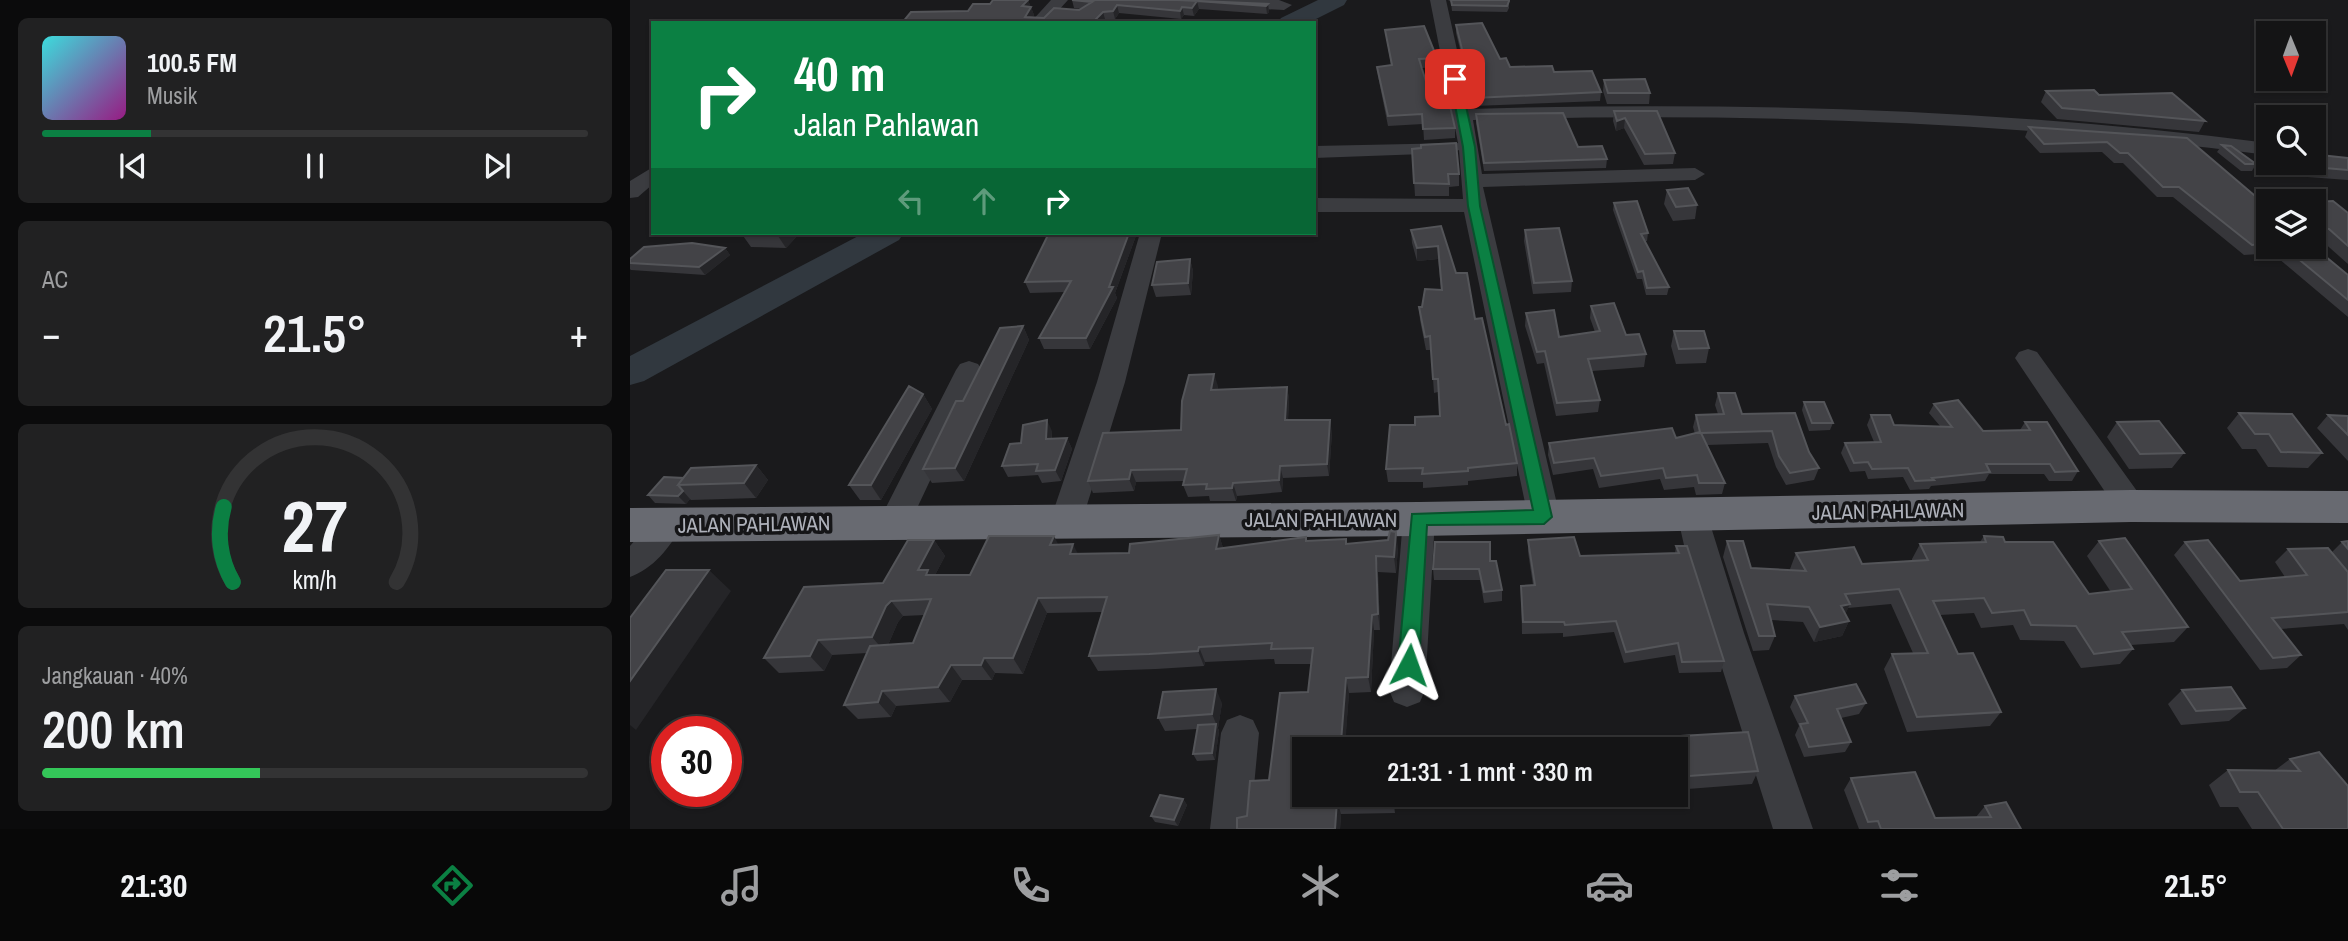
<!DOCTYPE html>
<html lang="id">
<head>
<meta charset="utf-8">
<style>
  :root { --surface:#141415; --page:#212122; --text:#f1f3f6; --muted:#9d9ea0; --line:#333334; --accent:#0b8043 }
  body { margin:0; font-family:"Archivo Narrow",sans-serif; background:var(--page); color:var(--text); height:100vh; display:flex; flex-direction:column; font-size:26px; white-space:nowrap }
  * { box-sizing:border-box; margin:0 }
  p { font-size:23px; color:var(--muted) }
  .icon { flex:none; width:38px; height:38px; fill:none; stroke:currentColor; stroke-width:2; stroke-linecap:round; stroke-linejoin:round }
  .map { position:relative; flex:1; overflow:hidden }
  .side { display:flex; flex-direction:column; gap:18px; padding:18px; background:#0b0b0c; width:630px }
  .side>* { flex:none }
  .top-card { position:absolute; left:21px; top:21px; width:665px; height:214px; border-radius:0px; box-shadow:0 2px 5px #0004,0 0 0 2px var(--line); background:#0b8043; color:#fff; overflow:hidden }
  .needle { width:46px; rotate:179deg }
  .fabs { position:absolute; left:1626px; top:21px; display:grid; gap:14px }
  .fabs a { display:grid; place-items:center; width:70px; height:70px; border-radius:0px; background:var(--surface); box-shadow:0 2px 5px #0004,0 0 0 2px var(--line); font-size:35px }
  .speed { position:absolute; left:21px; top:716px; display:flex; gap:14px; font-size:35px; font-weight:700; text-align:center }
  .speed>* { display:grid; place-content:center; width:91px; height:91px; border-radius:50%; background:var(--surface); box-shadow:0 2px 5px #0004,0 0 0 2px var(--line); line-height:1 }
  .speed .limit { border:10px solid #d22; background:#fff; color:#111 }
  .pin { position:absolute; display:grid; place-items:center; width:60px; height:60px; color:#fff; margin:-30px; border-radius:14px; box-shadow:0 4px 10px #0006 }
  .me { position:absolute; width:77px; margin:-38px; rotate:4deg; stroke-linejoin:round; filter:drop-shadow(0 0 5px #0008) }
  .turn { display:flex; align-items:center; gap:24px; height:147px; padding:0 28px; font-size:32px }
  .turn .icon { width:91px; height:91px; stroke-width:2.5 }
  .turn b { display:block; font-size:49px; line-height:60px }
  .lanes { display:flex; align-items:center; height:66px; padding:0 28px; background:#0003; justify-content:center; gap:35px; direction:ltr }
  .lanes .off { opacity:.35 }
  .big { font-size:52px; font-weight:600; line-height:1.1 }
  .side .tile { flex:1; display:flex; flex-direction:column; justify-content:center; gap:10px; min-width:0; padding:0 24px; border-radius:10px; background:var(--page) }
  .side .dial { align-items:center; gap:0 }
  .dial svg { height:182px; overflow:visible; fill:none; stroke:var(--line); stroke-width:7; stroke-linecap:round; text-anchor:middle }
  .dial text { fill:var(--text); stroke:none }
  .song { display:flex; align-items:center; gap:21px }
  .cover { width:84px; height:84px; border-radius:10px; background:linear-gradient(135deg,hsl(180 70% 55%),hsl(310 70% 35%)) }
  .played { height:7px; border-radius:4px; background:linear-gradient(90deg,var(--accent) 20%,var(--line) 20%) }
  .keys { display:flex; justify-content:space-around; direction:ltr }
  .heat { display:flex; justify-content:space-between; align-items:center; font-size:38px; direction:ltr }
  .charge { height:10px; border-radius:5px; background:linear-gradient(90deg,#34c759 40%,var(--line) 0) }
  .trip { position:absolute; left:662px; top:737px; width:396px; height:70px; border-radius:0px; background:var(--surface); box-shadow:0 2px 5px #0004,0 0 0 2px var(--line); font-weight:600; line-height:70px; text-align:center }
  .tab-bar { display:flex; height:112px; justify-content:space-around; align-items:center; background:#080808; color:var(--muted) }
  .tab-bar .icon { width:49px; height:49px }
  .tab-bar .active { color:var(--accent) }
  .tab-bar b { font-size:32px; color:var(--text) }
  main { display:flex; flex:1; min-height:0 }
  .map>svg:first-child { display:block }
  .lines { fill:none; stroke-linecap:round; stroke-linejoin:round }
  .river { fill:#31383f; fill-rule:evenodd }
  .minor { fill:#3b3c40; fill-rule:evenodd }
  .highway { fill:#686a71; fill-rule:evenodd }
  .wall { fill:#36363a; fill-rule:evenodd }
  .shaded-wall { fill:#252528 }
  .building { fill:#434347; stroke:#545559; stroke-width:2 }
  .route { fill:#0b8043; stroke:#07532c; stroke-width:2 }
  .labels { text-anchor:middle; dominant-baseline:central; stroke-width:7; stroke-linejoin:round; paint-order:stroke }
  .street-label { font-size:21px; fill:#aeb1ba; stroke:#151517 }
</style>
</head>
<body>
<main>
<section class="side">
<div class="tile">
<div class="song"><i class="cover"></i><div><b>100.5 FM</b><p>Musik</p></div></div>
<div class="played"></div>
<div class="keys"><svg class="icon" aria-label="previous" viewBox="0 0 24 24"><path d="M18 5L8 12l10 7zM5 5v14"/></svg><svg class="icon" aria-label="pause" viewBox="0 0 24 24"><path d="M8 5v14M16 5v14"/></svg><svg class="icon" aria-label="next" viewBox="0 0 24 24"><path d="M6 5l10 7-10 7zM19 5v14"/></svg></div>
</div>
<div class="tile"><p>AC</p>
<div class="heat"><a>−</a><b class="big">21.5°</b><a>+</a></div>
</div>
<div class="tile dial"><svg viewBox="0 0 100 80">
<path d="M14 69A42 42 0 1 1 86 69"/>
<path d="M14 69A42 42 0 0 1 10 36" stroke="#0b8043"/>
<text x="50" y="56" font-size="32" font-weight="700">27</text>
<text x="50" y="72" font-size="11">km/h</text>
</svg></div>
<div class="tile"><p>Jangkauan · 40%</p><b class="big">200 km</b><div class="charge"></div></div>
</section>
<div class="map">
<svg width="1718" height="829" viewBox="0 0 1718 829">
  <rect width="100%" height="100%" fill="#1a1a1c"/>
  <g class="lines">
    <path class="river" d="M688,0H717L714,5L678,23H647L651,18Z
      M234,233H274L269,240L14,381L0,385V356Z"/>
    <path class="minor" d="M421,0H438L417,23H400Z
      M538,0H649L662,5L654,10L546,5Z
      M800,0H816L840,109C1106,101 1374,109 1638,143V155C1375,121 1108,112 843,120L852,174L1065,168L1075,174L1065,180L853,187L930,517L925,526L914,529L903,526L898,517L834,212H684V198L833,199L829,150L821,153L684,158V146L828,143Z
      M23,167V184L8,197L0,198V181Z
      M510,233H532L495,382L452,521L447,530L436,533L425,530L420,521L467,382Z
      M1398,349L1407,352L1512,498L1516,506L1512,514L1501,518L1490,514L1385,358L1389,352Z
      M339,361L348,364L352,370L281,521L276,530L265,533L254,530L249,521L326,370L330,364Z
      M1062,502L1073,505L1077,514L1114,633L1183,829H1143L1056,554L1047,514L1051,505Z
      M789,507L800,510L805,519L795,690L790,702L777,707L764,702L759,690L773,519L778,510Z
      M36,514L47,517L52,526C40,547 23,569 0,577V546L25,517Z
      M610,715L623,720L629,733L620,829H580L591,733L597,720Z"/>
    <path class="highway" d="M1501,490L1718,491V523L1501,522L789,536L0,542V508L789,502Z"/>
  </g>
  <path class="wall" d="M398,0L404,15L403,17L414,18L451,9L444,8L442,0H547L638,4L639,12L637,14L569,9L564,16L554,15L551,19L489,13L485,19L272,23Z
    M818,0H879V8L877,12L822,11L821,2Z
    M826,25L870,59L880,67L924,72L971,92L970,101L844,106L826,33Z
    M755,30L807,58V67L792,68L804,106L825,128V138L794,140L793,124L758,126L748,76L747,67L761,65Z
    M974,80L1020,93L1019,104H977L973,91Z
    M1416,91L1469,95L1575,121L1569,132L1427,119L1411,102Z
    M984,111L1045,153L1043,164L1014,165L994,128L986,131L983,121Z
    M846,114L977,159L976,168L854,171L846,123Z
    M1399,127L1557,138L1638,207V247H1684L1718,275V317L1642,253L1614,255L1543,197H1527L1493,163H1484L1472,152L1410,153L1395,137Z
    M1592,145L1626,164L1622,171H1611L1587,152Z
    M782,149L829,174V186L819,187V196H785Z
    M1690,155L1718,158V180L1664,176L1647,163H1684Z
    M1037,190L1067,205L1065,219L1043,221L1034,204Z
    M1684,202L1718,213V264L1691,240L1686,239Z
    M984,203L1018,233L1017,241H1015L1039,287L1037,295H1016L1012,279H1007L983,210Z
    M811,226L826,273L845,319L887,463V476L838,481V485L793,488V482H758L756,469L785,425L810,416L808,392L804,393L801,350H796L790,320L789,307H792L811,290L808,259L787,261L782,243L781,230Z
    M895,230L942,281L941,292L903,294L894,241Z
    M111,233H170L156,248L121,247Z
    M419,233H507L485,293L487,298L460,349H414L409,338L435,292L400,293L395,282Z
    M549,233H569L568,235H550Z
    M95,248L100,255L75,275L1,270L0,269V259Z
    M560,259L563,271L561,295L526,297L522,285Z
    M961,306L996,335L1016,354L1014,367L962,371L970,400L968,412L926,416L914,363L907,364L895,326L896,313L929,337L965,332L960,318Z
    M393,326L399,340L334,481L302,483L293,469L333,401Z
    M1044,331L1079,348L1076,363L1046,364L1041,346Z
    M588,386L587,390L657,387L659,399L658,420L702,432L699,476L653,478L652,492L607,496L606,501H580L579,496L558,497L553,485L554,481L506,482L504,491L463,493L458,481L551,430Z
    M1088,393L1112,414L1179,452L1189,468L1184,480L1156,485L1146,467L1138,443L1077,445L1095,483L1092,494L1066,495L1064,487L1034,490L1030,479L969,488L963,469L923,475L918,455L919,443L1046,438L1065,434L1063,427L1066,415L1088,414L1085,405Z
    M293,394L302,409L251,500H230L219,485Z
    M1174,402L1203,423L1200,430L1179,431L1172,410Z
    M1304,404L1353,431L1390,430L1395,422L1448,471L1442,481H1419L1414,474H1359L1355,481L1301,486L1299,489L1280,490L1273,477L1238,479L1235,471L1220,472L1211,453L1215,443L1244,442L1237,425L1241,415L1264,425L1310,426L1299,413Z
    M1609,413L1692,453L1678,468L1638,467L1626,449H1612L1597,428Z
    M1698,415L1718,416V461L1687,428Z
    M1487,422L1554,453L1542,468L1499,469L1477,437Z
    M422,431V439L437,438L442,449L431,481L412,483L408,475L378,477L372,466L391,443Z
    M126,465L138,480L126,498L61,500L60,499L56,504L25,503L18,495L53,478Z
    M589,535L593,548L677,541L768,548L766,573L748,572L750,630H744L741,692L719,693L715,742L765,740L766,749H674L765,794V813L711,814L710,829H607L617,816L639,780L678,692L681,664H645L644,659L575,662L574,666L526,669L468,671L459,656L472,612L417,613L393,674L365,673L362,680H332L320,702L266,706L261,717L228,719L214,705L237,653L202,655L194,671L149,673L134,658L253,583L304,540L315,556L305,575H340L429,545L448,554L499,553ZM295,615L283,643L258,645L268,622L273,616Z
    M1354,536L1375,542L1459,594L1481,592L1457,556L1469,541L1558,627L1544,642L1501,645L1503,649L1490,664L1451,668L1434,641L1390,640L1383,625L1351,628L1344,613L1310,615L1328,654L1371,712L1360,726L1277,732L1254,669L1262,654L1283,653L1261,604L1218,608L1215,614L1219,621L1212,636L1184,642L1173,622L1141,620L1145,636L1139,650L1123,651L1093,557L1097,541L1121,568L1161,571L1160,569L1166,553L1232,564L1282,561V559L1290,544L1350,542Z
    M898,540L950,556L1045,553L1046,546L1094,661L1091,672L1049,673L1045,655L994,663L984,632L933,637V633L892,634L891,586L903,585L898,552Z
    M1718,541V630L1714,624L1650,629L1671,655L1657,668L1630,670L1544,555L1555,542L1610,581L1655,577L1645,562L1658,549L1702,552L1712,542Z
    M860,561L872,590V601L854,603L850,580H804L803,569Z
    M1552,690L1615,708L1599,721L1551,725L1538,704Z
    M1165,696L1236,703L1229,714L1211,718L1221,742L1215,752L1174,757L1165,735L1169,726L1160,707Z
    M592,703L588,728L589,731L585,760L567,761L563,754L567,729L535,731L528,718Z
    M1034,737L1128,771L1122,784L1045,790V749H1030Z
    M1660,759L1718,829H1622L1608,807H1590L1579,785L1598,770L1644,771Z
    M1221,778L1305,818L1346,817L1355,806L1391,829H1229L1214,790Z
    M553,799L557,805L548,826L525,822L521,816Z"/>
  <path class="shaded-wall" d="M398,0L401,8L392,6Z
    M567,1L569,9L564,16L562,8Z
    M638,4L639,12L637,14L636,6Z
    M487,5L489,13L485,19L483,11Z
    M401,7L404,15L399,23L395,17Z
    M552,7L554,15L551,19L550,11Z
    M473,12L475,19L472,23H462Z
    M995,118L994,128L986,131L987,121Z
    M146,233H170L156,248Z
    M499,233H507L485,293L487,298L460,349L456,338L479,287Z
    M808,246V259L787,261V248Z
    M95,248L100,255L75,275L69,267Z
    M560,259L563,271L561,295L558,283Z
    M393,326L399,340L334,481L325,468Z
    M584,374L588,386L584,402L581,390Z
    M657,387L659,399L657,433L655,420Z
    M293,394L302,409L251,500L241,485Z
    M417,420L422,431L421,450L416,439Z
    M700,420L702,432L699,476L697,464Z
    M437,438L442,449L431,481L425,470Z
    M126,465L138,480L126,498L114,483Z
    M650,466L653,478L652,492L649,480Z
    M501,470L506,482L504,491L499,479Z
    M603,483L607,496L606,501L602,488Z
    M53,491L60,499L56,504L48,496Z
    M766,532L768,548L766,573L764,557Z
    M589,535L594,551L586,549Z
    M424,536L432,552L420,545Z
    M304,540L315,556L304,577L310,585L288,570Z
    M443,544L451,560L440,554Z
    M746,556L748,572L750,630L748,614Z
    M79,570L101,591L6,730L0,725V681Z
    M408,598L417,613L393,674L383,658Z
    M261,601L273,616L268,622L255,652L242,637L256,606Z
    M1220,604L1213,619L1211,606Z
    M742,615L744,630L741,692L738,677Z
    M1219,621L1212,636L1184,642L1190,627Z
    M188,640L202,655L194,671L180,656Z
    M569,647L575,662L574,666L568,651Z
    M354,658L365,673L362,680L351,665Z
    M321,665L332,680L320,702L308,687Z
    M716,678L719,693L715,749L711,742Z
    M586,689L592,703L588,728L582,714Z
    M252,691L266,706L261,717L248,702Z
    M586,724L589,731L585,760L582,753Z
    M763,794H765V813L762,799Z
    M553,799L557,805L548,826L544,820Z
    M707,801L711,814L710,829H705Z"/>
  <path class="building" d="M363,0H398L392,6L401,7L395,17L414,18L424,8L449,10L462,2L442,0H547L638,4L636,6L567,1L562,8L552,7L550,11L487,5L483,11L473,12L462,23H272L281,12L338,11L343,4H360Z
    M821,0H879V1L877,6L822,5Z
    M852,23L870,59L876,58L880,67L922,66L924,72L962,71L971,92L844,98L826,25Z
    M794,26L807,58L789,59L792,69L804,106H820L825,128L793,129L792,114L758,116L747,67L762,65L755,30Z
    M1015,79L1020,93H978L974,80Z
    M1464,90L1469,95L1542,93L1575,121L1432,108L1416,91Z
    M984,111H1027L1045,153L1015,154L995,118L987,121Z
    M933,113L948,147L972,146L977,159L854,163L846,114Z
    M1399,127L1557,138L1638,207V243L1622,245L1549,187H1533L1498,153H1490L1477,142L1414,144Z
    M826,143L829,174H818L819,184L784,183L782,149L791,148V145Z
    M1592,145L1601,146L1626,164H1615Z
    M1684,146H1688L1690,155L1718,158V170L1671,166L1666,163H1684Z
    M1058,188L1067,205L1046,207L1037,190Z
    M1007,201L1018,233L1011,234L1039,287L1017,288L1013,271L1008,272L984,203Z
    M1703,201L1718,213V246L1699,229L1690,228L1689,234L1684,235V202Z
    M811,226L826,273H837L845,319L852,318L876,425L879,424L887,463L838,468V471L792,474L793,468L756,469L760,425H785V417L810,416L808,379H803L800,336L795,337L789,307H792L795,289L812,290L808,246L787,248L781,230Z
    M929,228L942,281L904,283L895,230Z
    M419,233H499L479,287H483L456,338H409L441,281L395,282Z
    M62,243L95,248L69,267L0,263V259L14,247Z
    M1654,247H1684L1718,275V300Z
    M560,259L558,283L522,285L527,262Z
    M984,303L996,335L1009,334L1016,354L958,359L970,400L927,403L915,351L907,352L896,313L924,310L929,337L970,331L961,306Z
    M393,326L325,468L293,469L326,401H333L370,328Z
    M1044,331H1074L1079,348L1049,349Z
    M584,374L581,390L657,387L655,420H700L697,464L650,466L649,480L603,483L602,488L576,489L577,484L553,485L557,469L501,470L499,479L458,481L473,433L551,430L552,401L559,375Z
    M279,386L293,394L241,485H219Z
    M1088,393H1105L1112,414L1165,413L1179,452L1189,468L1160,473L1149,456L1142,431L1071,433L1095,483H1069L1067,475L1036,478L1033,468L971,476L964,458L924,463L919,443L1042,428L1046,438L1070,432L1066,415L1094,414Z
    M1328,400L1353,431L1400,430L1395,422H1417L1448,471L1425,472L1420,464H1356L1360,472L1302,478L1304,480L1285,481L1278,468L1242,469L1238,462L1224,463L1215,443L1251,442L1241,415H1260L1264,425L1322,427L1304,404Z
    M1174,402H1194L1203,423H1182Z
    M1609,413L1662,414L1692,453L1651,452L1639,434H1625Z
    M1698,415L1718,416V435Z
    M417,420L416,439L437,438L425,470L406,471L408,464L372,466L380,444L391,443L393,425Z
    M1529,421L1554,453L1510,454L1487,422Z
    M126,465L114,483L48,485L61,468Z
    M34,477L53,478L48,485L53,491L48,496L18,495Z
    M760,531L766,532L764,557L746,556L748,614L742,615L738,677L716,678L711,742L765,740L764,749H674V794H763L762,799L707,801L705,829H607V818L617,816L620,781L639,780L650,693L678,692L683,648L641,649L642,643L569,647L568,651L519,654L459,656L477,597L408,598L383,658H354L351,665H321L308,687L252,691L248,702L214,705L240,646L283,643L301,599L261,601L256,606L242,637L188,640L180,656L134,658L174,587L253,583L278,540H304L288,570H298L296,575H340L359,536H424L420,545L443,544L440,554L499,553L500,544L589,535L586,549L676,537V541L716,539V544L758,540Z
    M1354,536L1373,537L1375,542H1423L1459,594L1502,589L1469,541L1495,538L1558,627L1492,632L1503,649L1464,654L1446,626L1401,625L1394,610L1362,613L1354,598L1303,601L1328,654L1343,653L1371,712L1287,717L1262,654L1298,653L1269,589L1215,594L1220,604L1211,606L1219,621L1190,627L1179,607L1137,604L1145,636H1129L1097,541H1113L1121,568L1176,571L1166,553L1224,547L1232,564L1298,560L1290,544L1356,542Z
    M944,537L950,556L1049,553L1046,546H1057L1094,661L1052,662L1048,643L996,652L986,621L935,625L934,622H893L891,586L905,585L898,540Z
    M1578,540L1610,581L1677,575L1658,549L1698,548L1718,572V612L1642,618L1671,655L1643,658L1555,542Z
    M1718,541V549L1712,542Z
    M805,542H860V561H866L872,590L854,592L849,569H803Z
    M36,570H79L0,681V618Z
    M1226,684L1236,703L1207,709L1221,742L1179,747L1170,724L1178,723L1165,696Z
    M1601,687L1615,708L1566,711L1552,690Z
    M586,689L582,714L528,718L533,692Z
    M586,724L582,753L563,754L568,725Z
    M1118,732L1128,771L1045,777V749H1036L1034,737Z
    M1689,752L1718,786V829H1653L1628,792H1610L1598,770L1670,771L1660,759Z
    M1285,772L1305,818L1361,817L1355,806L1376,802L1391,829H1251L1248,821L1238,822L1221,778Z
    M530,795L553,799L544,820L521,816Z"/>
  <path class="route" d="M825,76L830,79L845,147L850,206L922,517L914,524L797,525L789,665L786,672L779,674L771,672L768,665L782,514L903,510L838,206L833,147L820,79Z"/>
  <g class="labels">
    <g class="street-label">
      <text transform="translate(1258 511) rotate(-1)">JALAN PAHLAWAN</text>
      <text x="691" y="519">JALAN PAHLAWAN</text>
      <text transform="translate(124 524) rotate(-1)">JALAN PAHLAWAN</text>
    </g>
  </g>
</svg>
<div class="fabs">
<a><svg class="needle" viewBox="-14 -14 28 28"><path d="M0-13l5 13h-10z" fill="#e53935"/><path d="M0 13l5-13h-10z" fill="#9d9ea0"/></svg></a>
<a><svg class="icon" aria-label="search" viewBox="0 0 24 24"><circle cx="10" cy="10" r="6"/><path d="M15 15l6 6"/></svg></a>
<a><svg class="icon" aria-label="layers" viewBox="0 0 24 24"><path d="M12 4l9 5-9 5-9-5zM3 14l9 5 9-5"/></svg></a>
</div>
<div class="speed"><div class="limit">30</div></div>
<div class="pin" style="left:825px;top:79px;background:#d93025"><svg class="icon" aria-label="arrive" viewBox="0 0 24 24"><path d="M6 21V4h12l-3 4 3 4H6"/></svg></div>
<svg class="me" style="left:779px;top:665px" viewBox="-20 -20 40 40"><path d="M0-17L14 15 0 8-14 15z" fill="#0b8043" stroke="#fff" stroke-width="4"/></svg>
<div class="trip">21:31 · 1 mnt · 330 m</div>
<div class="top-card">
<div class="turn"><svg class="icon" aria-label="right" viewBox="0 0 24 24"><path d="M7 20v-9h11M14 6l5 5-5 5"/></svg><div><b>40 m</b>Jalan Pahlawan</div></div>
<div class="lanes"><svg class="icon off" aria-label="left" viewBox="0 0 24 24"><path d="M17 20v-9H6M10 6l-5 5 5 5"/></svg><svg class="icon off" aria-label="ahead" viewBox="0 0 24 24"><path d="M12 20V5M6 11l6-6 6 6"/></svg><svg class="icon" aria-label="right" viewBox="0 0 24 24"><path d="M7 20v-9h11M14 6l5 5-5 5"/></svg></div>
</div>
</div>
</main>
<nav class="tab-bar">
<b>21:30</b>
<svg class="icon active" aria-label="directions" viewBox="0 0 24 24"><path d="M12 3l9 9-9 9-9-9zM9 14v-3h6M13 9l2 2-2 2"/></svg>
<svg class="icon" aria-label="music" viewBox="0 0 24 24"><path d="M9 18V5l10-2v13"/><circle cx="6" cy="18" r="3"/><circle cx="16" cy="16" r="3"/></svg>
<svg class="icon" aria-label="phone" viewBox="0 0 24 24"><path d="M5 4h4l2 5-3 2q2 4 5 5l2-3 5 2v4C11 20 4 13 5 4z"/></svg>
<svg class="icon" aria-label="climate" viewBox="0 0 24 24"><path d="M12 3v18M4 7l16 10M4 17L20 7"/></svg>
<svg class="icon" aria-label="car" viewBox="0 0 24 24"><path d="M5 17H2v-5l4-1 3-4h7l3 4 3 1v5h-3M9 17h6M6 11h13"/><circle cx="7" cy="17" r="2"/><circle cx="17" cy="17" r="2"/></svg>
<svg class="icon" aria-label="filters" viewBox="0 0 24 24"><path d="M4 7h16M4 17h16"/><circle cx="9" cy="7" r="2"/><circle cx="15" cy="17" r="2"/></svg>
<b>21.5°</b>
</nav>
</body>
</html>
